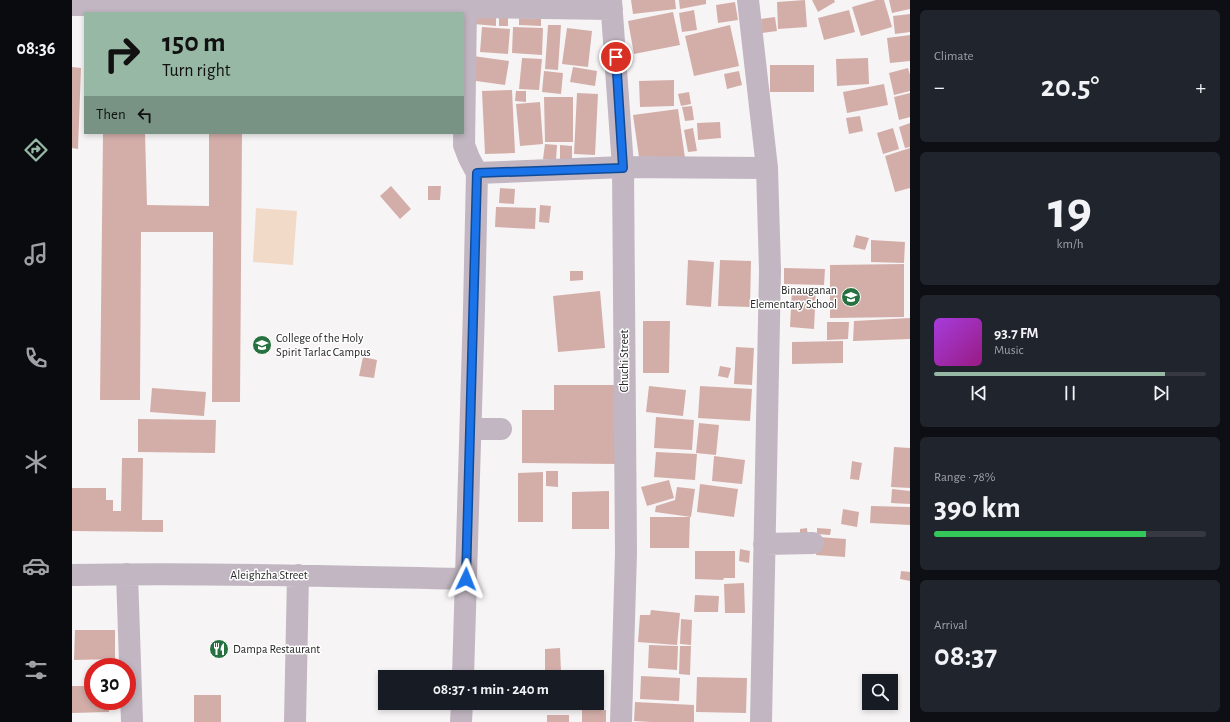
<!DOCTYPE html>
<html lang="en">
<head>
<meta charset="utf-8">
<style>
  :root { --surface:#171b24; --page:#20242c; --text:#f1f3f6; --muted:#9ea1a6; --line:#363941; --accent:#96b8a4 }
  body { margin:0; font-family:"Alegreya Sans",sans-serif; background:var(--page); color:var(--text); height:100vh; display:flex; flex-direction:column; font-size:15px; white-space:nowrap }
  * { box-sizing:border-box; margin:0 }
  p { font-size:13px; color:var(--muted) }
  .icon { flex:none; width:22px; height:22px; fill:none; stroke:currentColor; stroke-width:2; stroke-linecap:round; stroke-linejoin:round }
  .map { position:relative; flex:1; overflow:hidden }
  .details { display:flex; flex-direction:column; gap:10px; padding:10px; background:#0d0f14; width:320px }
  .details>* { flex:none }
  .guide { position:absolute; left:12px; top:12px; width:380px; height:122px; border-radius:0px; box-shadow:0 2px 6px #0003; background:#96b8a4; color:#111; overflow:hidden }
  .tools { position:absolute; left:790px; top:674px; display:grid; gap:8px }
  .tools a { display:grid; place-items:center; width:36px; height:36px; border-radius:0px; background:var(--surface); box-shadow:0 2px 6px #0003; font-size:20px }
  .speed { position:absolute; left:12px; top:658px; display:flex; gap:8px; font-size:20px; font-weight:700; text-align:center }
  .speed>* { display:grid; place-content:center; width:52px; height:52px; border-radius:50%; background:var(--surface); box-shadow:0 2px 6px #0003; line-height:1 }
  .speed .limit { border:6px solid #d22; background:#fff; color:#111 }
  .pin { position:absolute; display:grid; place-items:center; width:34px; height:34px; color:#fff; margin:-17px; border:2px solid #fff; border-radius:50%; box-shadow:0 1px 4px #0007 }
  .me { position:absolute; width:44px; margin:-22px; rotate:2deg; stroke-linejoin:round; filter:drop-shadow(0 0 3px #0008) }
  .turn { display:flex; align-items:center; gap:14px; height:84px; padding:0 12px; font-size:18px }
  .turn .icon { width:52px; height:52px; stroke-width:2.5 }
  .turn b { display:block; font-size:28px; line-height:34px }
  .then { display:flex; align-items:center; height:38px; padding:0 12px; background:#0003; gap:8px; font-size:15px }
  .big { font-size:30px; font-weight:700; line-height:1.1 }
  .details .card { flex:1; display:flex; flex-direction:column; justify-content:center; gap:6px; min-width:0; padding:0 14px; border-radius:6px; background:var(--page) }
  .details .dial { align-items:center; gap:0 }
  .dial b { font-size:52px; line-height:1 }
  .song { display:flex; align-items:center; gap:12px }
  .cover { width:48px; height:48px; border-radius:6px; background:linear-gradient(135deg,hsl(280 70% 55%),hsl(310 70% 35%)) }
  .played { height:4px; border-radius:2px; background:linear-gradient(90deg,var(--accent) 85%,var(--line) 85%) }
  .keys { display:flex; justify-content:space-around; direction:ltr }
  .heat { display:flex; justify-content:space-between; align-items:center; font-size:22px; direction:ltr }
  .charge { height:6px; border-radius:3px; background:linear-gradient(90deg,#34c759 78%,var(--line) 0) }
  .trip { position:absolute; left:306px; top:670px; width:226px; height:40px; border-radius:0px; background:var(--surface); box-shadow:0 2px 6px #0003; font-weight:700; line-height:40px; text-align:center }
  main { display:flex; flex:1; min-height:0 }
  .tab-bar { display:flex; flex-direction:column; width:72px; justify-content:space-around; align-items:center; background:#090b0e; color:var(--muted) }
  .tab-bar .icon { width:28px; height:28px }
  .tab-bar .current { color:var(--accent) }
  .tab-bar b { font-size:18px; color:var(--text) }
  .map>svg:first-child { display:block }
  .green { fill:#f2dac8 }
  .building { fill:#d3aea9 }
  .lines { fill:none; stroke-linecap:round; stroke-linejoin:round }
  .minor { stroke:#c1b6c1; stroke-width:22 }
  .route-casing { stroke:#114b97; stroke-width:10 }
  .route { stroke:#1a73e8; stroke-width:7 }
  .labels { text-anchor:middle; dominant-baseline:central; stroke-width:3; stroke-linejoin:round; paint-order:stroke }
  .poi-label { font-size:12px; fill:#272626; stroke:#fff; text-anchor:start }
  .street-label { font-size:12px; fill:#272626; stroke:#fff }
</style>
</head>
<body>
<main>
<nav class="tab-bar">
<b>08:36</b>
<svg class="icon current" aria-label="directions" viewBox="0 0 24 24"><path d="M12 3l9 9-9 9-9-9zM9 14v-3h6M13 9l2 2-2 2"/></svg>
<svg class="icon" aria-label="music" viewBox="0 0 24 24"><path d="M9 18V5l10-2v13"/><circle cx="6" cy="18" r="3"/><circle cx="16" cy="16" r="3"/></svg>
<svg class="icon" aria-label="phone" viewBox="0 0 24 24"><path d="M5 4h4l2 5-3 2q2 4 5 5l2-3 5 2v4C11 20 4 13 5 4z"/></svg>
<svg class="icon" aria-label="climate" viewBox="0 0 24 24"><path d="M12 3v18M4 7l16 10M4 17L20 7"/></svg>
<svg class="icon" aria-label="car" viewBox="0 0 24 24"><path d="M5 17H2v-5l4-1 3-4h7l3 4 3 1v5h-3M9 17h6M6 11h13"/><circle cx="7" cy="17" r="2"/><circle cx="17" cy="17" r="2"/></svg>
<svg class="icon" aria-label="filters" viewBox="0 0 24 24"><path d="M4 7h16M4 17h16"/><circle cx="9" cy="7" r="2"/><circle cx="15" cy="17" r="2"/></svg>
</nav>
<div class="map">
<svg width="838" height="722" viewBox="0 0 838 722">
  <rect width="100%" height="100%" fill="#f7f4f5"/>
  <path class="green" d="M184,208L225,211L221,265L181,262Z"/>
  <path class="building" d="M559,0H603L604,9L561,14Z
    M607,0H634V4L608,9Z
    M733,0L735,27L706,29L705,2Z
    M740,0H762L763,2L746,12Z
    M804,0H812L820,27L789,36L780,7Z
    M817,0H838V9L820,13Z
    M663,2L666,20L646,23L644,5Z
    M622,10L625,30L610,32L607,13Z
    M777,10L783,32L752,40L746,18Z
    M601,12L608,45L562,54L556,21Z
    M838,14V32L823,34L821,16Z
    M402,15L424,17V26L402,24Z
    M427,15H436V26H427Z
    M703,17L705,31L690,33L689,19Z
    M447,18L469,19V26L447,25Z
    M476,25H489L486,70L473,69Z
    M658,25L667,66L622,76L613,36Z
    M410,27L438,29L436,54L408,52Z
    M441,27L471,28L470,55L440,53Z
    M495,28L520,31L516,67L490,64Z
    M838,35V61L818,63L815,38Z
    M401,56L437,61L433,85L397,80Z
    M450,58L470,59L467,90L447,89Z
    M796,58L797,84L765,86L764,59Z
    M698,65H742V92H698Z
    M0,67L9,68L6,149L0,148Z
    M501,67L525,71L523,86L498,82Z
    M836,68L838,75V91L822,95L817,73Z
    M472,71L491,73L489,94L470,92Z
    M667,71L670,85L655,89L652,74Z
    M602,80V106L568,107L567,81Z
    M812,84L816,105L775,113L771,92Z
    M440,90L443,153L413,154L410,91Z
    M444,91H454V102L443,101Z
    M617,92L619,104L609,106L606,94Z
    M505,93L526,94L523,155L502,154Z
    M838,93V117L827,120L822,97Z
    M472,97H501V142H473Z
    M468,102L471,144L448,146L444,104Z
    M620,106L622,120L613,121L610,107Z
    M606,109L613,158L568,164L561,115Z
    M788,116L791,131L777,134L774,118Z
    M648,122L649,138L626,140L625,123Z
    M838,123V147L833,148L827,127Z
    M621,128L625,151L616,152L612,130Z
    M821,128L827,149L811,154L805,133Z
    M31,133H73L75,205L137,206V133H170L168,402H140L141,232H69L68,400H28Z
    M473,144L485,145L484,160L471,159Z
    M488,145L500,146V164L488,163Z
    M838,148V188L823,192L813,156Z
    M319,186L339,209L328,219L308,196Z
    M356,186H369L368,200H356Z
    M428,188L443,189L442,204L427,203Z
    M468,205L479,206L477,223L467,222Z
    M424,207L464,208L463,229L423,227Z
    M784,235L797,238L793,250L781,247Z
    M799,240L833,242L832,263L799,262Z
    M616,260L642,262L639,307L614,305Z
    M648,260L679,261L678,307L646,306Z
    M832,264V317L758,318V265Z
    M712,268L753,269L752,285L712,284Z
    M498,271H511V280L498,281Z
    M720,288H744L742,329L718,327Z
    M528,291L533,348L486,352L481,296Z
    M838,318V339L781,341L782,321Z
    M571,321H598L597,373H571Z
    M755,322H777L776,339L755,340Z
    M771,341V363L720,364V342Z
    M664,347L682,348L680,385L662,384Z
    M291,357L305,360L302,378L287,376Z
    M648,366L659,368L656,378L646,376Z
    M482,385H546L545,464L450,463V410H482Z
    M577,386L614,390L611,416L574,412Z
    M628,386L680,389L678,421L626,418Z
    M80,388L134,392L132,416L78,412Z
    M584,417L622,420L620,450L582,448Z
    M66,419L144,420L143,453L66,452Z
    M627,423L647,425L644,455L624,453Z
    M822,447L838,448V488L819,487Z
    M584,452L625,454L623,480L582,477Z
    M642,456L673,460L670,484L640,481Z
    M50,458H71L70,520H91V532L0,531V488H34V500H41V511H49Z
    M780,461L790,463L787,480L778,479Z
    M474,471H486V487L474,486Z
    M471,472V522H446V473Z
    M597,480L602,498L575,506L569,487Z
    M628,484L666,489L662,517L625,512Z
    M605,487L623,489L619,517L583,512L584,506L603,500Z
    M820,489L838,491V504L819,503Z
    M537,491V529H500V492Z
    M799,506L838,507V525L798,523Z
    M771,509L787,512L785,527L769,524Z
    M578,517H618L617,548H578Z
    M735,528L736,538H728V529Z
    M745,528L759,529L758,535L745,534Z
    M746,537L774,539L773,557L744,555Z
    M668,549L678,551L677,563L667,561Z
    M623,551H663V578H652L651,580L623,579Z
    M829,571L838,572V581L828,579Z
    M672,583L673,613H653L652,584Z
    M623,595L647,596L646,612H622Z
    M579,610L608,613L605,645L566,642L568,615H578Z
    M609,619L620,620L619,645L608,644Z
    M3,630H43V659L2,660Z
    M577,645L606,646L605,670L576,668Z
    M608,646H619L618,675L607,674Z
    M488,648L489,672H473V649Z
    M475,674H527V703H525V677H475Z
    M569,676L608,678L607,701L568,699Z
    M625,677L675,678L674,713L624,712Z
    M0,686H21V701H37V712L0,713Z
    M122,695H149V722H122Z
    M563,702L622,705V722H579L562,721Z
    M510,710H534V722H510Z
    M475,715H497V722H475Z"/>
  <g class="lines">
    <path class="minor" d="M539,0L551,167L554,553L549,722
      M676,0L695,168L698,270L689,722
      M0,5L394,7L540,9
      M405,173L551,167L695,168
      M399,429H429
      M692,544L741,543
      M55,574L60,722
      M0,575C131,573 263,576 394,579
      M391,677L402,309L405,173L397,158L392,145L394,7
      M223,722L226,575
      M389,722L390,703"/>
  </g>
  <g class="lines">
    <g class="route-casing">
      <path id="route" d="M394,579L405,173L551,168L544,57"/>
    </g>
    <use href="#route" class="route"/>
  </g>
  <defs>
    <g id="school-disc" transform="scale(1)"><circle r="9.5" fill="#26713f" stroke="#fff"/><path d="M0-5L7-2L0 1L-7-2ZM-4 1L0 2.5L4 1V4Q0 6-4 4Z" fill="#fff"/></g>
    <g id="university-disc" transform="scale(1)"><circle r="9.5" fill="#26713f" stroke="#fff"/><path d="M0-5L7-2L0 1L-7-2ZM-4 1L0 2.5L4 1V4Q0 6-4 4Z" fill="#fff"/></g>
    <g id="restaurant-disc" transform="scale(1)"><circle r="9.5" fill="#26713f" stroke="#fff"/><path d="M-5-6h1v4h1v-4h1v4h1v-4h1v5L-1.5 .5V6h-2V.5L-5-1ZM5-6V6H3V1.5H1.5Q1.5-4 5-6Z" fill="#fff"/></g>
  </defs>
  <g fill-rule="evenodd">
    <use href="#school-disc" x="779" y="297"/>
    <use href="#university-disc" x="190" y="345"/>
    <use href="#restaurant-disc" x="147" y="649"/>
  </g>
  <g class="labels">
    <g class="poi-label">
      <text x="765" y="290" text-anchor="end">Binauganan<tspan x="765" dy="14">Elementary School</tspan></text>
      <text x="204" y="338">College of the Holy<tspan x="204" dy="14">Spirit Tarlac Campus</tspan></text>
      <text x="161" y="649">Dampa Restaurant</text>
    </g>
    <g class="street-label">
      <text transform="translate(552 361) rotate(-90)">Chuchi Street</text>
      <text x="197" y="575">Aleighzha Street</text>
    </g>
  </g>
</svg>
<div class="tools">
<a><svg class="icon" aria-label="search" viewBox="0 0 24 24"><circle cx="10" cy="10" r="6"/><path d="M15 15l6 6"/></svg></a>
</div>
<div class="speed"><div class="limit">30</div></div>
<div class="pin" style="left:544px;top:57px;background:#d93025"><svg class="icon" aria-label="arrive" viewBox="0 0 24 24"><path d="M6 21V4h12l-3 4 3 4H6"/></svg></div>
<svg class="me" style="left:394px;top:579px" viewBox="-20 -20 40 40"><path d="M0-17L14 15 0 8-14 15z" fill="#1a73e8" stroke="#fff" stroke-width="4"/></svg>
<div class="trip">08:37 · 1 min · 240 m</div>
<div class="guide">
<div class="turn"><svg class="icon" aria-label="right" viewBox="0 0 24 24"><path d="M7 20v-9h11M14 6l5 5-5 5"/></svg><div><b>150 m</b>Turn right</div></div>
<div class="then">Then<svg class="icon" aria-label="left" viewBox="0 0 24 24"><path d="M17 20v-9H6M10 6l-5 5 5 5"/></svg></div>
</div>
</div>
<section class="details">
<div class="card"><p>Climate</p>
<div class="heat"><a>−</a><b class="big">20.5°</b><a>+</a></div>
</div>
<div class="card dial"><b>19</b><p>km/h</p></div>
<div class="card">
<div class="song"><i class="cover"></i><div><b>93.7 FM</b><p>Music</p></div></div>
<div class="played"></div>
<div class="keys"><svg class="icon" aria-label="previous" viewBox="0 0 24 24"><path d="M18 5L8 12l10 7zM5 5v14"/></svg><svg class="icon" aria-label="pause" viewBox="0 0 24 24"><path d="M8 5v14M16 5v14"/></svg><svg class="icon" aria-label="next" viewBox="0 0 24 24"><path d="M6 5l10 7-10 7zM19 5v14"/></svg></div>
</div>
<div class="card"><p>Range · 78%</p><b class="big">390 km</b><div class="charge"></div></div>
<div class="card"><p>Arrival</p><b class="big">08:37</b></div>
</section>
</main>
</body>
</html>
